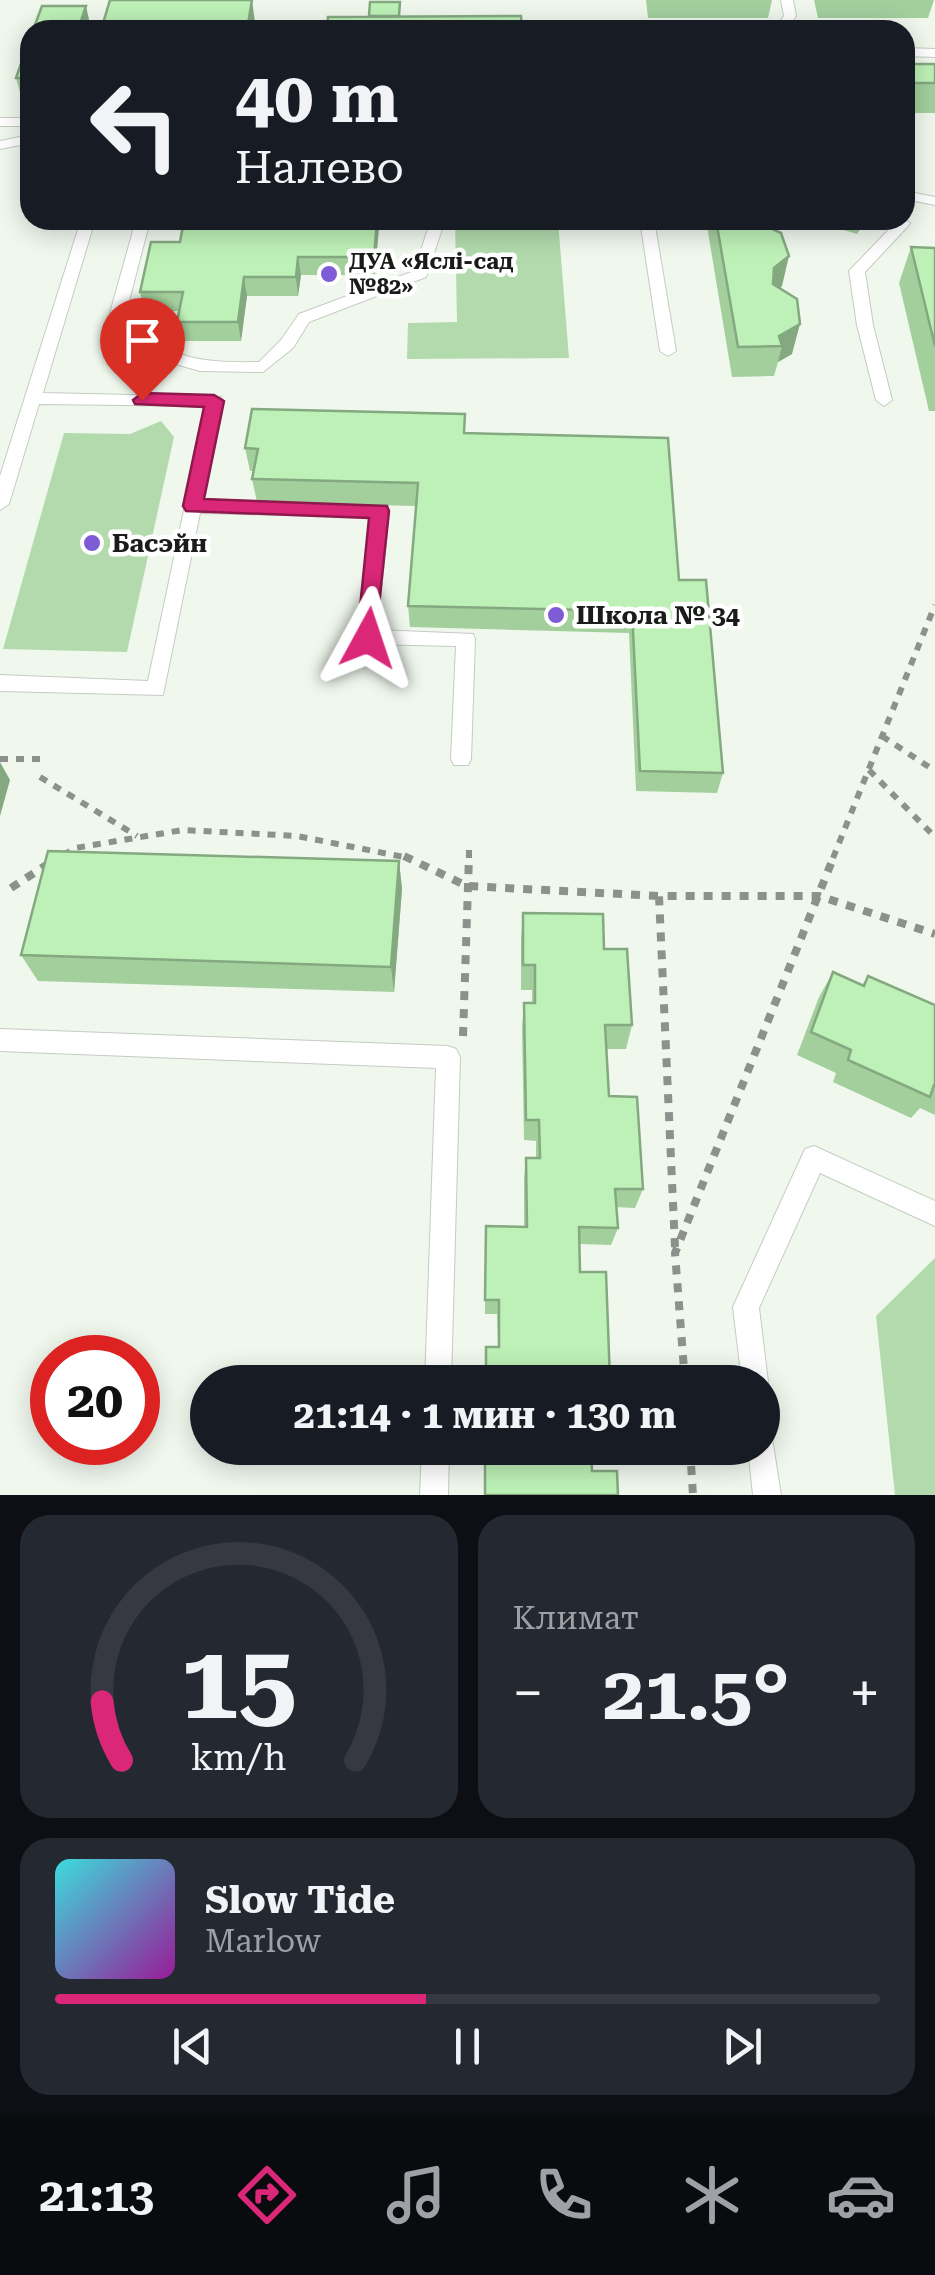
<!DOCTYPE html>
<html lang="ru">
<head>
<meta charset="utf-8">
<style>
  :root { --surface:#171b24; --page:#242831; --text:#f1f3f6; --muted:#9ea1a6; --line:#363941; --accent:#db2777 }
  body { margin:0; font-family:"Roboto Serif",serif; background:var(--page); color:var(--text); height:100vh; display:flex; flex-direction:column; font-size:38px; white-space:nowrap }
  * { box-sizing:border-box; margin:0 }
  p { font-size:32px; color:var(--muted) }
  .icon { flex:none; width:55px; height:55px; fill:none; stroke:currentColor; stroke-width:2; stroke-linecap:round; stroke-linejoin:round }
  .map { position:relative; height:1495px; overflow:hidden }
  .side { display:flex; flex-direction:column; gap:20px; padding:20px; background:#0d0f14; flex:1 }
  .side>* { flex:none }
  .guide { position:absolute; left:20px; top:20px; width:895px; height:210px; border-radius:30px; box-shadow:0 5px 25px #0003; background:#171b24; color:var(--text); overflow:hidden }
  .speed { position:absolute; left:30px; top:1335px; display:flex; gap:20px; font-size:50px; font-weight:700; text-align:center }
  .speed>* { display:grid; place-content:center; width:130px; height:130px; border-radius:50%; background:var(--surface); box-shadow:0 5px 25px #0003; line-height:1 }
  .speed .limit { border:15px solid #d22; background:#fff; color:#111 }
  .pin { position:absolute; display:grid; place-items:center; width:85px; height:85px; color:#fff; margin:-102px -42px; border-radius:50% 50% 50% 0; rotate:-45deg; box-shadow:0 0 10px #0007 }
  .pin .icon { rotate:45deg }
  .me { position:absolute; width:110px; margin:-55px; rotate:5deg; stroke-linejoin:round; filter:drop-shadow(0 0 8px #0008) }
  .turn { display:flex; align-items:center; gap:35px; height:210px; padding:0 50px; font-size:45px }
  .turn .icon { width:130px; height:130px; stroke-width:2.5 }
  .turn b { display:block; font-size:70px; line-height:85px }
  .big { font-size:75px; font-weight:700; line-height:1.1 }
  .side .widget { flex:1; display:flex; flex-direction:column; justify-content:center; gap:15px; min-width:0; padding:0 35px; border-radius:30px; background:var(--page) }
  .side .dial { align-items:center; gap:0 }
  .dial svg { height:260px; overflow:visible; fill:none; stroke:var(--line); stroke-width:7; stroke-linecap:round; text-anchor:middle }
  .dial text { fill:var(--text); stroke:none }
  .song { display:flex; align-items:center; gap:30px }
  .cover { width:120px; height:120px; border-radius:15px; background:linear-gradient(135deg,hsl(180 70% 55%),hsl(300 70% 35%)) }
  .played { height:10px; border-radius:5px; background:linear-gradient(90deg,var(--accent) 45%,var(--line) 45%) }
  .keys { display:flex; justify-content:space-around; direction:ltr }
  .heat { display:flex; justify-content:space-between; align-items:center; font-size:55px; direction:ltr }
  .side .tiles { flex:1; display:grid; gap:20px; grid-template-columns:1fr 1fr }
  .widget:last-child { grid-column:span 2 }
  .trip { position:absolute; left:190px; top:1365px; width:590px; height:100px; border-radius:50px; background:var(--surface); box-shadow:0 5px 25px #0003; font-weight:700; line-height:100px; text-align:center }
  .dock { display:flex; height:160px; justify-content:space-around; align-items:center; background:#090b0e; color:var(--muted) }
  .dock .icon { width:70px; height:70px }
  .dock .on { color:var(--accent) }
  .dock b { font-size:45px; color:var(--text) }
  .map>svg:first-child { display:block }
  .green { fill:#b2daad }
  .lines { fill:none; stroke-linecap:round; stroke-linejoin:round }
  .service-casing { stroke:#c4ccc3; stroke-width:2 }
  .path-far1 { stroke:#8c918b; stroke-width:6; stroke-dasharray:8 8; stroke-linecap:butt }
  .path { stroke:#8c918b; stroke-width:8; stroke-dasharray:9 9; stroke-linecap:butt }
  .service { fill:#fff; fill-rule:evenodd }
  .wall { fill:#a3cf9d }
  .shaded-wall { fill:#84a980 }
  .building { fill:#bdf1b7; stroke:#84a980; stroke-width:2.5 }
  .route { fill:#db2777; stroke:#8e194d; stroke-width:2.5 }
  .poi-dot { fill:#7d5cd6; stroke:#fff; stroke-width:4 }
  .labels { text-anchor:middle; dominant-baseline:central; stroke-width:9; stroke-linejoin:round; paint-order:stroke }
  .far-poi-label { font-size:22px; font-weight:bold; fill:#191c19; stroke:#fff; text-anchor:start }
  .poi-label { font-size:25px; font-weight:bold; fill:#191c19; stroke:#fff; text-anchor:start }
</style>
</head>
<body>
<div class="map">
<svg width="935" height="1495" viewBox="0 0 935 1495">
  <rect width="100%" height="100%" fill="#f0f8ee"/>
  <path class="green" d="M455,220H558L569,358L407,359L408,323L457,322Z
    M161,421L174,437L127,652L3,649L64,433L130,434Z
    M935,1258V1495H895L876,1316Z"/>
  <g class="lines">
    <g class="service-casing">
      <path id="service" d="M781,0H793L796,16L786,30H774L784,16Z
        M905,48L935,49V57L905,56Z
        M0,118H30V126H0Z
        M30,135V143L0,149V141Z
        M905,191L935,197V205L905,199Z
        M905,219L910,223L908,226L865,272L873,325L892,400L884,406L876,400L857,325L849,271L898,220Z
        M81,220H95L43,393L221,397L223,401L203,500L386,506L389,511L377,630L473,634L475,639L471,759L468,765H454L451,759L456,646L367,644L358,637L371,517L200,513L163,695L0,691V675L148,681L206,406L39,404L9,504L0,510V476Z
        M136,220H150L126,313C163,360 202,363 259,362L281,340L299,314L414,271L431,220H445L426,277L309,322L293,348L263,372L200,371L158,359L126,335L110,313Z
        M640,220H654L676,351L668,356L660,351Z
        M0,1029L448,1046L456,1049L460,1057L451,1382H425L436,1068L0,1051Z
        M814,1146L935,1201V1226L820,1173L759,1308L768,1382L762,1392V1382H742L733,1307L805,1149Z
        M762,1435L772,1438L781,1495H753L748,1448H762Z
        M422,1448H449L448,1495H420Z"/>
    </g>
    <path class="path-far1" d="M882,736L935,771
      M0,759H45
      M869,770L935,837
      M40,777L137,836
      M63,855L75,848L183,830L297,836L409,858
      M469,858V842
      M833,858L935,605"/>
    <path class="path" d="M404,856L467,886L659,896
      M11,888L48,864
      M463,1036L469,856
      M675,1247L659,896H819L935,934
      M685,1382L675,1253L834,856
      M690,1448L693,1495"/>
    <use href="#service" class="service"/>
  </g>
  <path class="wall" d="M646,0H772L768,18H648Z
    M814,0H934L928,18H818Z
    M30,38V96H21L16,78Z
    M905,64H935V113H905Z
    M184,220H378L375,275H301L298,296H247L241,341H181L177,322L179,311H144L140,292L180,242Z
    M706,220H771L770,224L767,227L782,286L780,288L792,354L778,362L774,376L732,377Z
    M829,220H867L857,234L827,225Z
    M911,247L935,248V411H929L899,283Z
    M465,414V433L679,580L723,773L717,793L636,791L629,633L410,627L408,606L416,506L257,502L252,479L254,471H250L245,448Z
    M399,861L402,889L394,992L38,981L21,955Z
    M523,913L604,949L632,1025L626,1049H606L609,1096L643,1189L635,1208L616,1207L618,1228L611,1245L579,1244L580,1272L610,1381L609,1382H485L486,1347H498L497,1314H485V1243L524,1227V1178L526,1158H536V1141L524,1140L522,1027L524,1003H532V990H521V940Z
    M833,972L862,985L868,976L935,1005V1115L920,1108L911,1118L833,1082L836,1073L797,1055L819,997Z"/>
  <path class="shaded-wall" d="M252,0L256,30H247Z
    M86,6L90,24L89,30H78Z
    M377,220H378L379,228L375,275L374,257Z
    M755,220H771L770,224L752,239Z
    M789,256L782,286L767,298L774,268Z
    M298,257L301,275L298,296L296,277Z
    M244,277L247,296L241,341L238,322Z
    M800,324L792,354L778,362L782,346L779,336Z
    M0,762L10,780L0,816Z
    M399,861L402,889L394,992L391,967Z"/>
  <path class="building" d="M110,0H252L247,30H101Z
    M370,2H400L399,16H369Z
    M42,6H86L78,30H33Z
    M521,16L522,30H327L328,17Z
    M30,38V78H16Z
    M905,64H935V83H905Z
    M184,220H377L374,257H298L296,277H244L238,322H177L183,292H140L151,242H180Z
    M716,220H759V223L781,233L789,256L774,268L773,284L797,299L800,324L779,336L782,346L738,347Z
    M835,220H864L859,228Z
    M911,247L935,248V346Z
    M252,409L465,414L464,433L668,438L679,580H706L723,773L640,771L632,611L408,606L418,483L252,479L258,449L245,448Z
    M48,851L399,861L391,967L21,955Z
    M523,913L603,914L604,949H627L632,1025H605L609,1096L637,1097L643,1189H615L618,1228L579,1227L580,1272H606L610,1381L589,1380V1382H486V1347H499V1300H485L486,1226L527,1227L526,1158H540L539,1120H526L524,1003H535V965H523Z
    M833,972L864,986L868,976L935,1005V1085H934L930,1097L848,1060L851,1050L811,1032Z
    M485,1448H591L592,1471H617L618,1495H485Z"/>
  <path class="route" d="M142,393L214,395L224,401L204,499L387,506L389,511L375,643L368,646L357,638L369,518L186,511L183,506L204,407L135,404L133,400Z"/>
  <g class="poi-dot">
    <circle cx="329" cy="274" r="10"/>
    <circle cx="92" cy="543" r="10"/>
    <circle cx="556" cy="615" r="10"/>
  </g>
  <g class="labels">
    <g class="far-poi-label">
      <text x="349" y="261">ДУА «Яслі-сад<tspan x="349" dy="25">№82»</tspan></text>
    </g>
    <g class="poi-label">
      <text x="112" y="543">Басэйн</text>
      <text x="576" y="615">Школа № 34</text>
    </g>
  </g>
</svg>
<div class="speed"><div class="limit">20</div></div>
<div class="pin" style="left:142px;top:400px;background:#d93025"><svg class="icon" aria-label="arrive" viewBox="0 0 24 24"><path d="M6 21V4h12l-3 4 3 4H6"/></svg></div>
<svg class="me" style="left:368px;top:638px" viewBox="-20 -20 40 40"><path d="M0-17L14 15 0 8-14 15z" fill="#db2777" stroke="#fff" stroke-width="4"/></svg>
<div class="trip">21:14 · 1 мин · 130 m</div>
<div class="guide">
<div class="turn"><svg class="icon" aria-label="left" viewBox="0 0 24 24"><path d="M17 20v-9H6M10 6l-5 5 5 5"/></svg><div><b>40 m</b>Налево</div></div>
</div>
</div>
<section class="side">
<div class="tiles">
<div class="widget dial"><svg viewBox="0 0 100 80">
<path d="M14 69A42 42 0 1 1 86 69"/>
<path d="M14 69A42 42 0 0 1 8 51" stroke="#db2777"/>
<text x="50" y="56" font-size="32" font-weight="700">15</text>
<text x="50" y="72" font-size="11">km/h</text>
</svg></div>
<div class="widget"><p>Климат</p>
<div class="heat"><a>−</a><b class="big">21.5°</b><a>+</a></div>
</div>
<div class="widget">
<div class="song"><i class="cover"></i><div><b>Slow Tide</b><p>Marlow</p></div></div>
<div class="played"></div>
<div class="keys"><svg class="icon" aria-label="previous" viewBox="0 0 24 24"><path d="M18 5L8 12l10 7zM5 5v14"/></svg><svg class="icon" aria-label="pause" viewBox="0 0 24 24"><path d="M8 5v14M16 5v14"/></svg><svg class="icon" aria-label="next" viewBox="0 0 24 24"><path d="M6 5l10 7-10 7zM19 5v14"/></svg></div>
</div>
</div>
</section>
<nav class="dock">
<b>21:13</b>
<svg class="icon on" aria-label="directions" viewBox="0 0 24 24"><path d="M12 3l9 9-9 9-9-9zM9 14v-3h6M13 9l2 2-2 2"/></svg>
<svg class="icon" aria-label="music" viewBox="0 0 24 24"><path d="M9 18V5l10-2v13"/><circle cx="6" cy="18" r="3"/><circle cx="16" cy="16" r="3"/></svg>
<svg class="icon" aria-label="phone" viewBox="0 0 24 24"><path d="M5 4h4l2 5-3 2q2 4 5 5l2-3 5 2v4C11 20 4 13 5 4z"/></svg>
<svg class="icon" aria-label="climate" viewBox="0 0 24 24"><path d="M12 3v18M4 7l16 10M4 17L20 7"/></svg>
<svg class="icon" aria-label="car" viewBox="0 0 24 24"><path d="M5 17H2v-5l4-1 3-4h7l3 4 3 1v5h-3M9 17h6M6 11h13"/><circle cx="7" cy="17" r="2"/><circle cx="17" cy="17" r="2"/></svg>
</nav>
</body>
</html>
